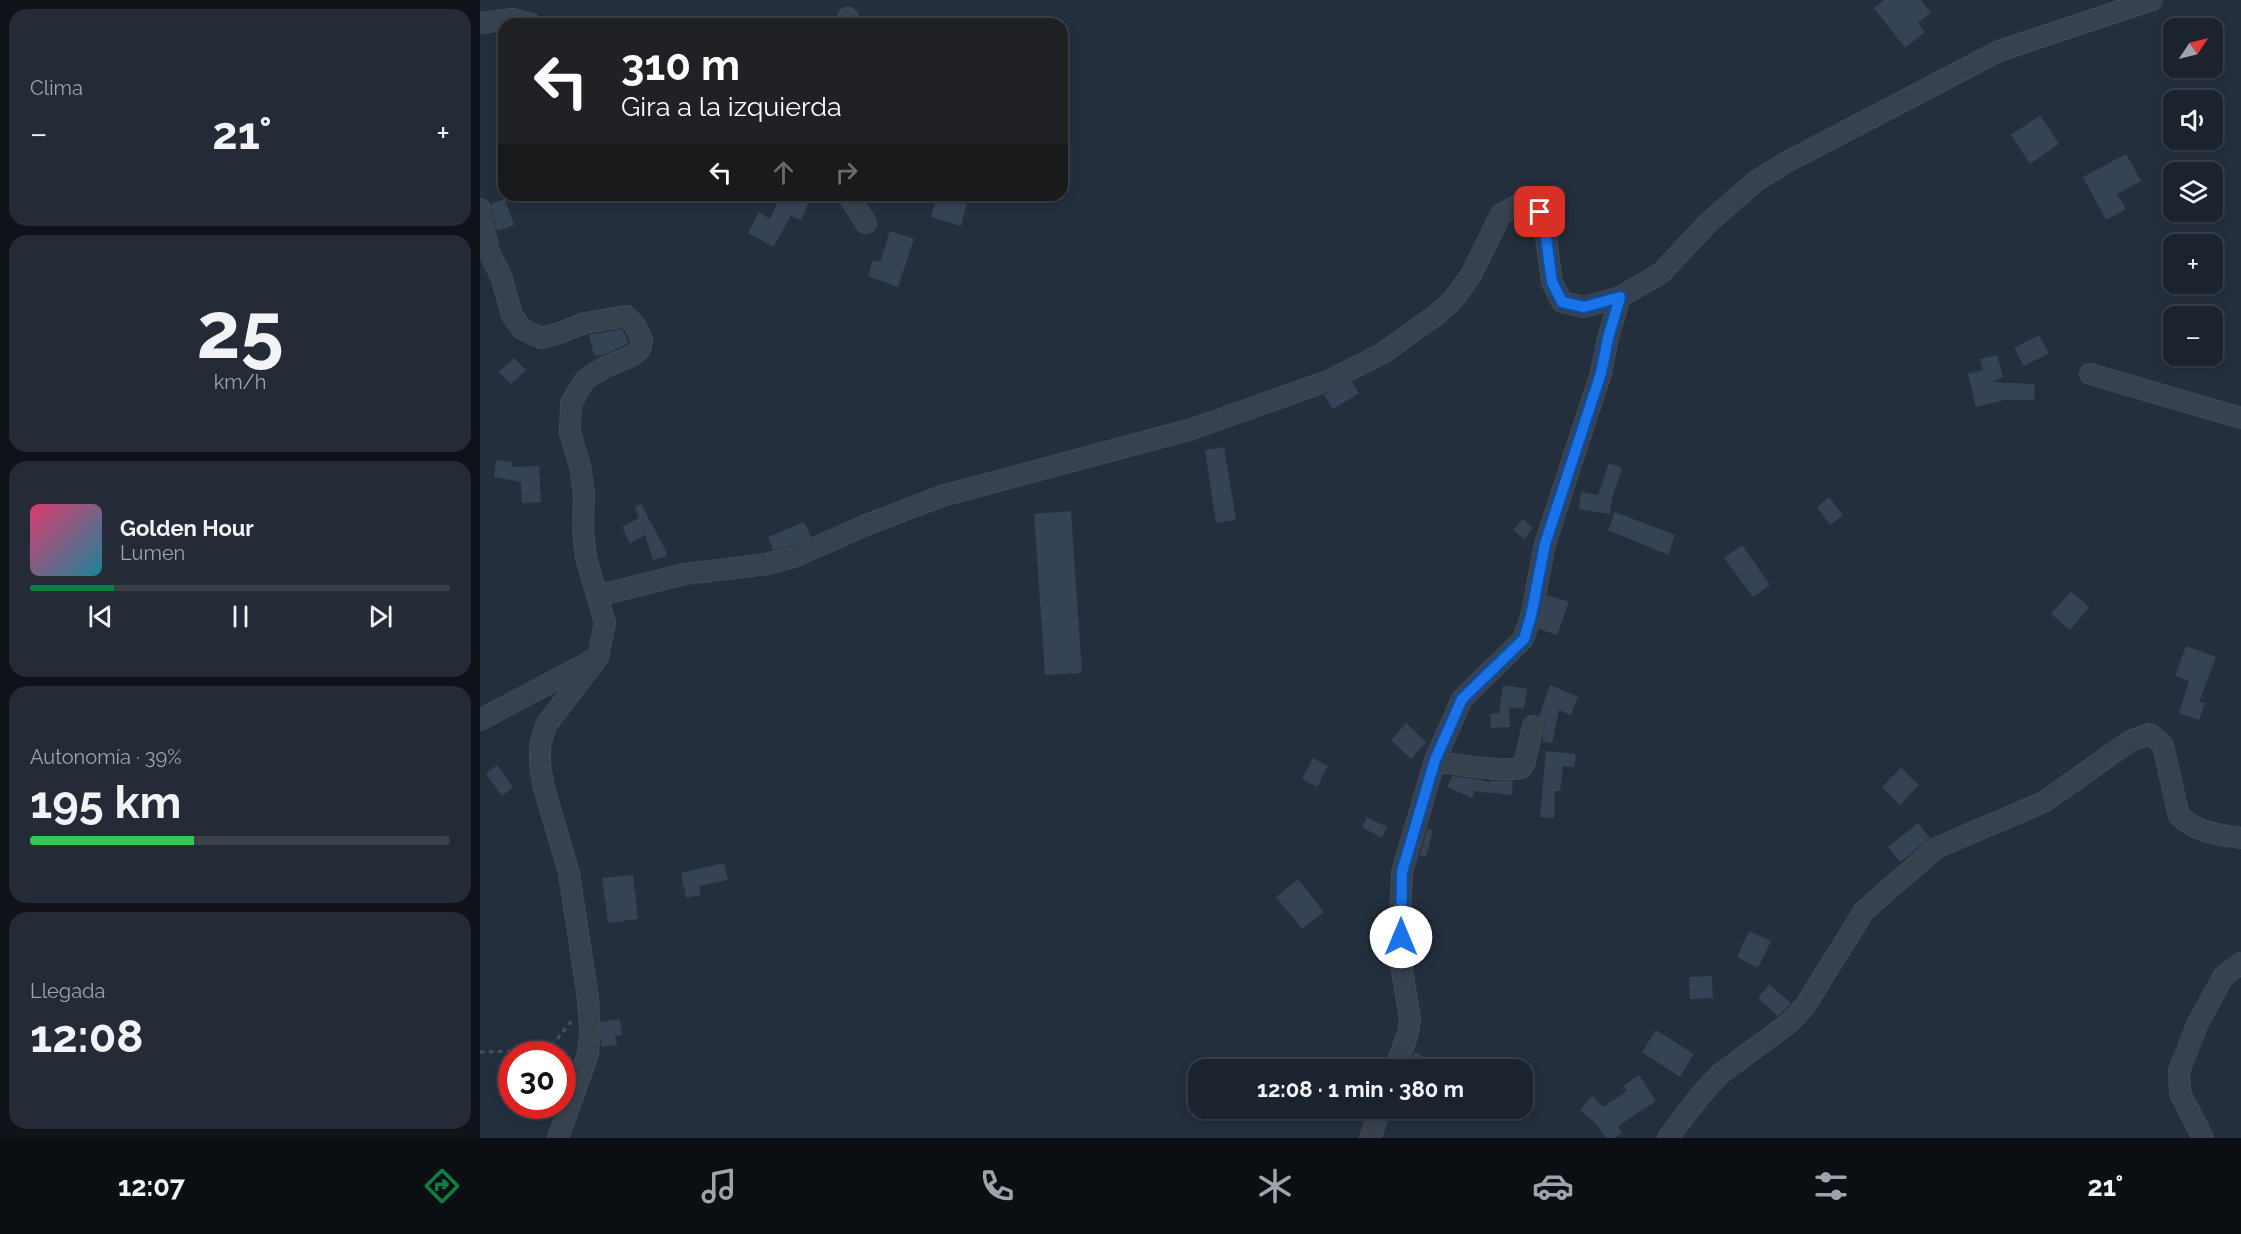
<!DOCTYPE html>
<html lang="es">
<head>
<meta charset="utf-8">
<style>
  :root { --surface:#1b232e; --page:#242b36; --text:#f1f3f6; --muted:#a0a4aa; --line:#39404a; --accent:#0b8043 }
  body { margin:0; font-family:Raleway,sans-serif; background:var(--page); color:var(--text); height:100vh; display:flex; flex-direction:column; font-size:22px; white-space:nowrap }
  * { box-sizing:border-box; margin:0 }
  p { font-size:20px; color:var(--muted) }
  .icon { flex:none; width:33px; height:33px; fill:none; stroke:currentColor; stroke-width:2; stroke-linecap:round; stroke-linejoin:round }
  .map { position:relative; flex:1; overflow:hidden }
  .panel { display:flex; flex-direction:column; gap:9px; padding:9px; background:#0f1319; width:480px }
  .panel>* { flex:none }
  .hud { position:absolute; left:18px; top:18px; width:570px; height:183px; border-radius:18px; box-shadow:0 3px 9px #0003,0 0 0 2px var(--line); background:#202124; color:#fff; overflow:hidden }
  .needle { width:39px; rotate:55deg }
  .tools { position:absolute; left:1683px; top:18px; display:grid; gap:12px }
  .tools a { display:grid; place-items:center; width:60px; height:60px; border-radius:12px; background:var(--surface); box-shadow:0 3px 9px #0003,0 0 0 2px var(--line); font-size:30px }
  .speed { position:absolute; left:18px; top:1041px; display:flex; gap:12px; font-size:30px; font-weight:700; text-align:center }
  .speed>* { display:grid; place-content:center; width:78px; height:78px; border-radius:50%; background:var(--surface); box-shadow:0 3px 9px #0003,0 0 0 2px var(--line); line-height:1 }
  .speed .limit { border:9px solid #d22; background:#fff; color:#111 }
  .pin { position:absolute; display:grid; place-items:center; width:51px; height:51px; color:#fff; margin:-26px; border-radius:12px; box-shadow:0 3px 9px #0006 }
  .me { position:absolute; width:66px; margin:-33px; rotate:0deg; stroke-linejoin:round; filter:drop-shadow(0 0 4px #0008) }
  .turn { display:flex; align-items:center; gap:21px; height:126px; padding:0 24px; font-size:27px }
  .turn .icon { width:78px; height:78px; stroke-width:2.5 }
  .turn b { display:block; font-size:42px; line-height:51px }
  .lanes { display:flex; align-items:center; height:57px; padding:0 24px; background:#0003; justify-content:center; gap:30px; direction:ltr }
  .lanes .off { opacity:.35 }
  .big { font-size:45px; font-weight:700; line-height:1.1 }
  .panel .widget { flex:1; display:flex; flex-direction:column; justify-content:center; gap:9px; min-width:0; padding:0 21px; border-radius:18px; background:var(--page) }
  .panel .dial { align-items:center; gap:0 }
  .dial b { font-size:78px; line-height:1 }
  .song { display:flex; align-items:center; gap:18px }
  .cover { width:72px; height:72px; border-radius:9px; background:linear-gradient(135deg,hsl(340 70% 55%),hsl(190 70% 35%)) }
  .played { height:6px; border-radius:3px; background:linear-gradient(90deg,var(--accent) 20%,var(--line) 20%) }
  .keys { display:flex; justify-content:space-around; direction:ltr }
  .heat { display:flex; justify-content:space-between; align-items:center; font-size:33px; direction:ltr }
  .charge { height:9px; border-radius:4px; background:linear-gradient(90deg,#34c759 39%,var(--line) 0) }
  .trip { position:absolute; left:708px; top:1059px; width:345px; height:60px; border-radius:18px; background:var(--surface); box-shadow:0 3px 9px #0003,0 0 0 2px var(--line); font-weight:700; line-height:60px; text-align:center }
  .menu { display:flex; height:96px; justify-content:space-around; align-items:center; background:#0b0e12; color:var(--muted) }
  .menu .icon { width:42px; height:42px }
  .menu .active { color:var(--accent) }
  .menu b { font-size:27px; color:var(--text) }
  main { display:flex; flex:1; min-height:0 }
  .map>svg:first-child { display:block }
  .building { fill:#364354 }
  .lines { fill:none; stroke-linecap:round; stroke-linejoin:round }
  .minor-casing { stroke:#414a57; stroke-width:22 }
  .path { stroke:#3f5557; stroke-width:3; stroke-dasharray:4.5 4.5; stroke-linecap:butt }
  .minor { stroke:#38414e; stroke-width:20 }
  .route-casing { stroke:#114b97; stroke-width:15 }
  .route { stroke:#1a73e8; stroke-width:10 }
</style>
</head>
<body>
<main>
<section class="panel">
<div class="widget"><p>Clima</p>
<div class="heat"><a>−</a><b class="big">21°</b><a>+</a></div>
</div>
<div class="widget dial"><b>25</b><p>km/h</p></div>
<div class="widget">
<div class="song"><i class="cover"></i><div><b>Golden Hour</b><p>Lumen</p></div></div>
<div class="played"></div>
<div class="keys"><svg class="icon" aria-label="previous" viewBox="0 0 24 24"><path d="M18 5L8 12l10 7zM5 5v14"/></svg><svg class="icon" aria-label="pause" viewBox="0 0 24 24"><path d="M8 5v14M16 5v14"/></svg><svg class="icon" aria-label="next" viewBox="0 0 24 24"><path d="M6 5l10 7-10 7zM19 5v14"/></svg></div>
</div>
<div class="widget"><p>Autonomía · 39%</p><b class="big">195 km</b><div class="charge"></div></div>
<div class="widget"><p>Llegada</p><b class="big">12:08</b></div>
</section>
<div class="map">
<svg width="1761" height="1138" viewBox="0 0 1761 1138">
  <rect width="100%" height="100%" fill="#242f3e"/>
  <path class="building" d="M1404,0H1441L1451,13L1438,23L1445,32L1425,48L1394,8Z
    M1560,115L1579,144L1550,164L1531,135Z
    M1646,154L1661,181L1637,194L1646,209L1626,220L1603,177Z
    M300,195H332L321,220L311,216L293,247L268,233L279,212L290,219Z
    M457,195H489L481,226L451,217Z
    M25,199L34,225L17,231L11,204Z
    M410,231L434,239L418,287L388,276L393,260L400,262Z
    M142,329L149,343L125,354L114,356L109,335Z
    M1559,335L1569,353L1544,366L1534,348Z
    M1517,355L1523,377L1512,382L1555,384L1554,400H1525L1496,407L1488,374L1503,370L1500,359Z
    M34,358L46,370L31,384L19,372Z
    M872,382L879,393L853,409L844,395Z
    M744,447L756,520L736,523L725,450Z
    M16,460L32,462L31,467L59,466L61,502L42,503L41,482L14,477Z
    M1129,463L1142,468L1132,498L1130,514L1099,509L1101,492L1118,495Z
    M1349,497L1363,515L1350,525L1337,507Z
    M161,504L185,549L187,556L173,560L165,535L150,543L142,527L159,518L155,507Z
    M591,511L602,673L565,675L554,514Z
    M1135,512L1195,535L1188,555L1128,530Z
    M1043,519L1053,528L1044,539L1033,530Z
    M324,522L331,537L310,546L293,550L288,537Z
    M1262,545L1290,585L1273,597L1244,558Z
    M1591,591L1609,607L1590,630L1571,614Z
    M1067,595L1089,602L1077,635L1059,629Z
    M1706,646L1736,657L1719,702L1725,703L1719,720L1699,713L1709,681L1695,676Z
    M1023,685L1047,689L1044,709L1029,707L1030,727L1011,728L1010,714L1019,713Z
    M1070,685L1098,697L1091,715L1079,710L1072,743L1062,741L1065,723L1059,716Z
    M926,723L946,742L931,759L911,740Z
    M1066,751L1096,754L1094,767L1083,766L1080,791H1075L1074,818L1060,817Z
    M833,758L848,766L837,787L822,779Z
    M17,765L33,787L22,796L6,774Z
    M1421,768L1439,785L1420,805L1402,787Z
    M972,776L1002,780L1010,783V781H1033L1032,795L995,791L992,798L967,787Z
    M887,817L907,827L902,838L882,827Z
    M1438,823L1450,838L1420,862L1408,847Z
    M947,829L953,830L946,857L940,855Z
    M244,863L248,880L219,886L221,895L206,898L201,873Z
    M153,875L158,919L128,923L122,878Z
    M818,879L844,912L822,929L796,897Z
    M1269,931L1291,941L1278,968L1257,957Z
    M1232,976L1233,998L1210,999L1209,977Z
    M1289,984L1311,1003L1298,1016L1278,998Z
    M140,1019L142,1035L135,1036L137,1045L121,1047V1022Z
    M1176,1030L1214,1054L1200,1077L1162,1052Z
    M934,1052L972,1070H928Z
    M1159,1075L1176,1101L1138,1126L1142,1133L1135,1138H1126L1116,1124L1100,1110L1112,1096L1123,1107L1147,1091L1143,1086Z"/>
  <g class="lines">
    <g class="minor-casing">
      <path id="minor" d="M368,18L370,24
        M0,23L32,19L51,24
        M368,195L386,223
        M0,209L9,252
        M0,244L9,252L21,276L32,315L42,329L52,334L62,338L79,333L105,323L146,316L155,325L162,340L160,349L152,356L125,367L105,380L91,403L90,433L100,466L104,493L103,530L106,558L125,623L118,657L66,725L60,746V765L64,788L89,873L108,998L110,1032L108,1054L78,1138
        M1610,374L1761,418
        M117,596L205,574L287,564L314,557L386,525L462,496L712,429L850,380L903,353L956,315L973,300L991,275L1021,214L1042,203L1060,212L1066,238L1072,282L1082,302L1104,307L1140,297L1181,273L1229,222L1276,181L1305,163L1519,51L1672,0
        M0,720L111,661
        M955,760C973,765 1023,772 1041,768L1044,765L1053,726
        M915,1070L928,1033L930,1018L922,970L920,920L922,872L955,760L982,699L1043,639L1051,617L1065,544L1121,373L1128,338L1140,297
        M890,1138L901,1108
        M1188,1138L1219,1097L1240,1074L1309,1023L1325,1006L1384,911L1456,848L1564,802L1650,741L1670,734L1683,745L1699,816C1719,833 1736,834 1761,838
        M1723,1138L1700,1093L1699,1071L1717,1025L1743,977L1761,963"/>
    </g>
    <path class="path" d="M0,1052L61,1050L75,1042L93,1019"/>
    <use href="#minor" class="minor"/>
  </g>
  <g class="lines">
    <g class="route-casing">
      <path id="route" d="M921,937L922,872L955,760L982,699L1044,639L1051,616L1065,544L1121,373L1128,338L1140,297L1104,307L1082,302L1072,282L1066,238L1060,212"/>
    </g>
    <use href="#route" class="route"/>
  </g>
</svg>
<div class="tools">
<a><svg class="needle" viewBox="-14 -14 28 28"><path d="M0-13l5 13h-10z" fill="#e53935"/><path d="M0 13l5-13h-10z" fill="#a0a4aa"/></svg></a>
<a><svg class="icon" aria-label="sound" viewBox="0 0 24 24"><path d="M4 9h4l5-4v14l-5-4H4zM17 9q2 3 0 6"/></svg></a>
<a><svg class="icon" aria-label="layers" viewBox="0 0 24 24"><path d="M12 4l9 5-9 5-9-5zM3 14l9 5 9-5"/></svg></a>
<a>+</a>
<a>−</a>
</div>
<div class="speed"><div class="limit">30</div></div>
<div class="pin" style="left:1060px;top:212px;background:#d93025"><svg class="icon" aria-label="arrive" viewBox="0 0 24 24"><path d="M6 21V4h12l-3 4 3 4H6"/></svg></div>
<svg class="me" style="left:921px;top:937px" viewBox="-20 -20 40 40"><circle r="19" fill="#fff"/><path d="M0-13L10 11 0 6-10 11z" fill="#1a73e8"/></svg>
<div class="trip">12:08 · 1 min · 380 m</div>
<div class="hud">
<div class="turn"><svg class="icon" aria-label="left" viewBox="0 0 24 24"><path d="M17 20v-9H6M10 6l-5 5 5 5"/></svg><div><b>310 m</b>Gira a la izquierda</div></div>
<div class="lanes"><svg class="icon" aria-label="left" viewBox="0 0 24 24"><path d="M17 20v-9H6M10 6l-5 5 5 5"/></svg><svg class="icon off" aria-label="ahead" viewBox="0 0 24 24"><path d="M12 20V5M6 11l6-6 6 6"/></svg><svg class="icon off" aria-label="right" viewBox="0 0 24 24"><path d="M7 20v-9h11M14 6l5 5-5 5"/></svg></div>
</div>
</div>
</main>
<nav class="menu">
<b>12:07</b>
<svg class="icon active" aria-label="directions" viewBox="0 0 24 24"><path d="M12 3l9 9-9 9-9-9zM9 14v-3h6M13 9l2 2-2 2"/></svg>
<svg class="icon" aria-label="music" viewBox="0 0 24 24"><path d="M9 18V5l10-2v13"/><circle cx="6" cy="18" r="3"/><circle cx="16" cy="16" r="3"/></svg>
<svg class="icon" aria-label="phone" viewBox="0 0 24 24"><path d="M5 4h4l2 5-3 2q2 4 5 5l2-3 5 2v4C11 20 4 13 5 4z"/></svg>
<svg class="icon" aria-label="climate" viewBox="0 0 24 24"><path d="M12 3v18M4 7l16 10M4 17L20 7"/></svg>
<svg class="icon" aria-label="car" viewBox="0 0 24 24"><path d="M5 17H2v-5l4-1 3-4h7l3 4 3 1v5h-3M9 17h6M6 11h13"/><circle cx="7" cy="17" r="2"/><circle cx="17" cy="17" r="2"/></svg>
<svg class="icon" aria-label="filters" viewBox="0 0 24 24"><path d="M4 7h16M4 17h16"/><circle cx="9" cy="7" r="2"/><circle cx="15" cy="17" r="2"/></svg>
<b>21°</b>
</nav>
</body>
</html>
